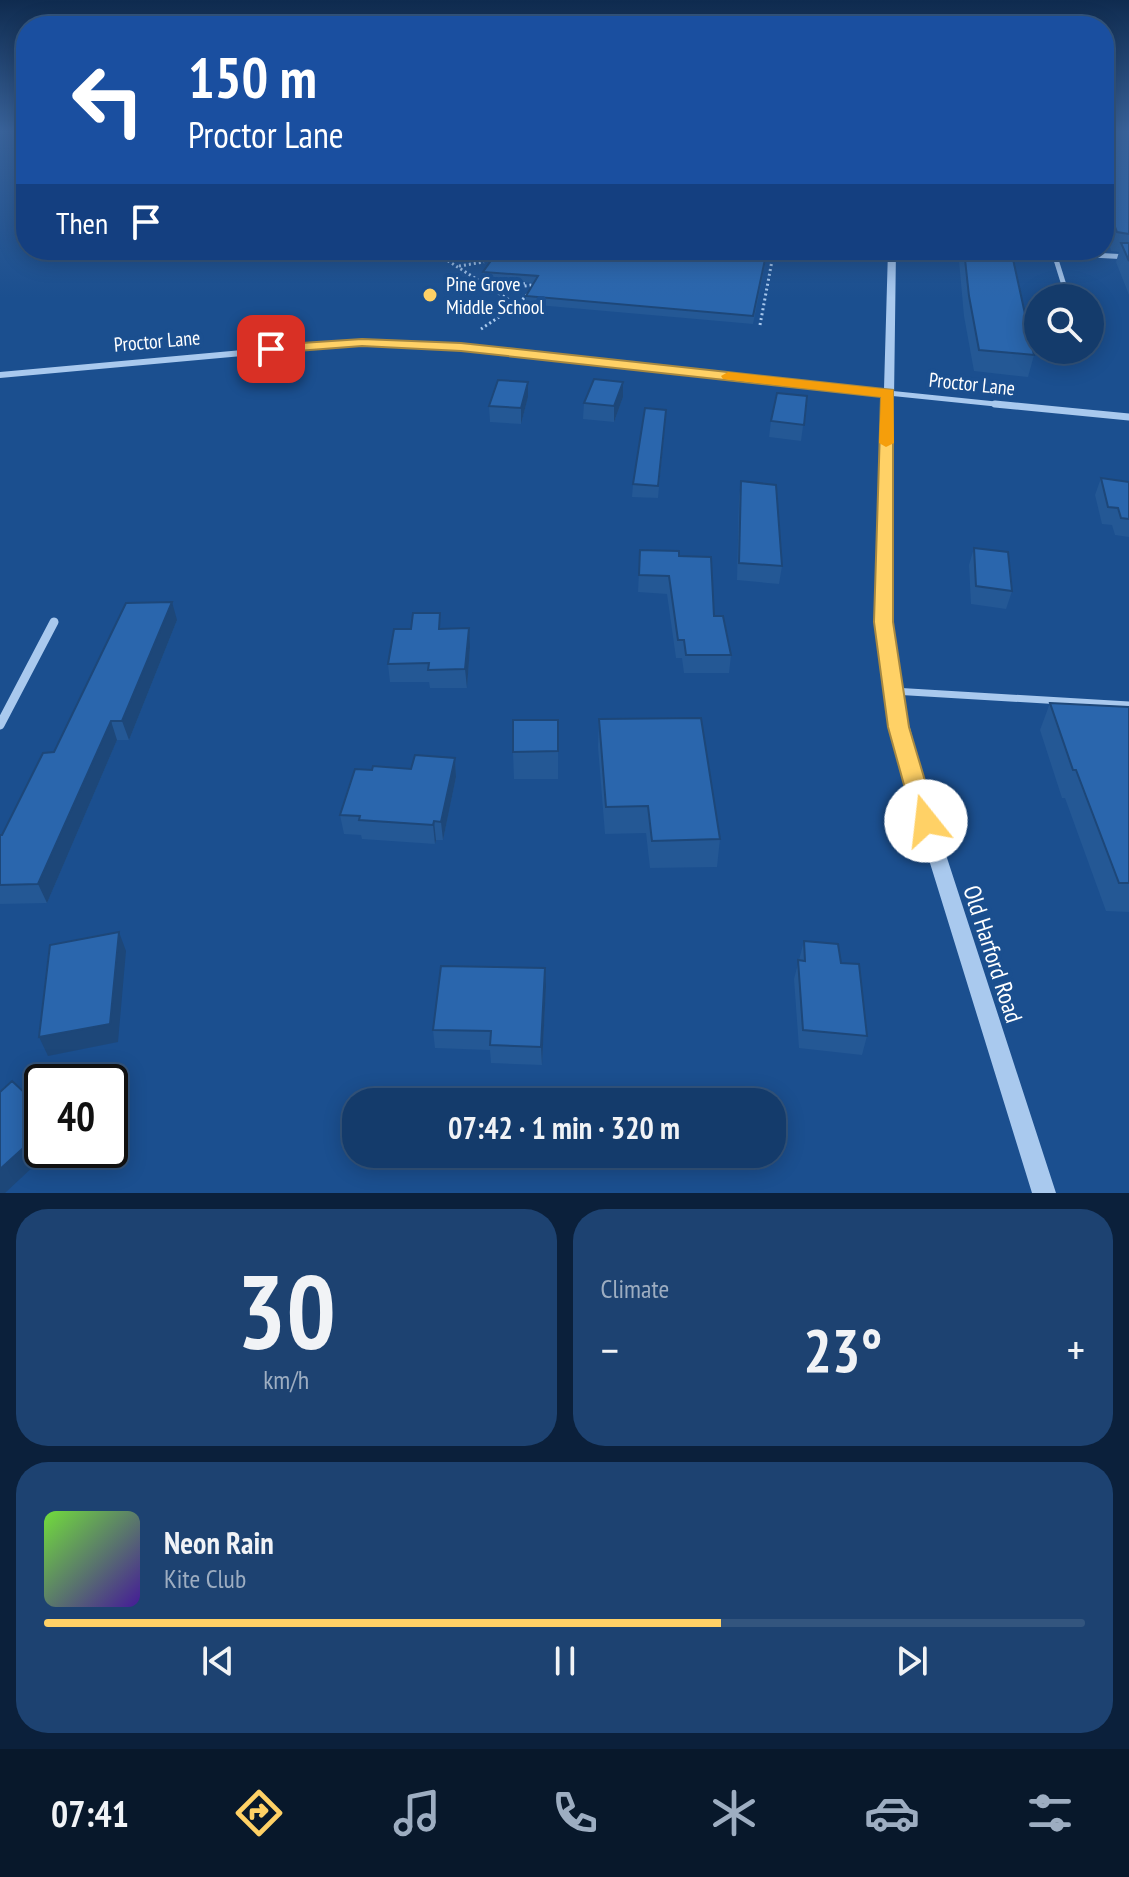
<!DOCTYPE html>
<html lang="en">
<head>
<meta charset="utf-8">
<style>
  :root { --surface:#143b6b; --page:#1d4271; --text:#f1f3f6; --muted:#9dadc1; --line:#33557e; --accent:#ffd166 }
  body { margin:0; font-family:"PT Sans Narrow",sans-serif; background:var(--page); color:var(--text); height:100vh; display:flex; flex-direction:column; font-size:30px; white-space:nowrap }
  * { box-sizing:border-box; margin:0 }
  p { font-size:26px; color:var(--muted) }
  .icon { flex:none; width:44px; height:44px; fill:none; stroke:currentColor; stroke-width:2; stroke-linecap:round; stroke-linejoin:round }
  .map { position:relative; height:1193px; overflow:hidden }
  .panel { display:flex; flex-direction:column; gap:16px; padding:16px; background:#0b203b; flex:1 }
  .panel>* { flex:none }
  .banner { position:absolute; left:16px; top:16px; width:1098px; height:244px; border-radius:32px; box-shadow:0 4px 20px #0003,0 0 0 2px var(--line); background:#1a4fa0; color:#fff; overflow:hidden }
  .controls { position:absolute; left:1024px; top:284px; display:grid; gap:16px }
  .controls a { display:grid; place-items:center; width:80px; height:80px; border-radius:50%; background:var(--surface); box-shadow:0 4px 20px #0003,0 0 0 2px var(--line); font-size:40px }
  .speed { position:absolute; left:24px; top:1064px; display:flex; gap:16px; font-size:40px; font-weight:700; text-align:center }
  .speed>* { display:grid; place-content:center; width:104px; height:104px; border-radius:50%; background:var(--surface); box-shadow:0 4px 20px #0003,0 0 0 2px var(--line); line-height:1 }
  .speed .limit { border:4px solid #111; border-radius:12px; background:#fff; color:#111 }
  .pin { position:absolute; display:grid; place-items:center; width:68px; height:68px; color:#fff; margin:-34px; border-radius:16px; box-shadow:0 4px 12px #0006 }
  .me { position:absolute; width:88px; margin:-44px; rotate:344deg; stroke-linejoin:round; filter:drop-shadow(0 0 6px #0008) }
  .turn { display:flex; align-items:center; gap:28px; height:168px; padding:0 40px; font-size:36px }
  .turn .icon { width:104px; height:104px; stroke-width:2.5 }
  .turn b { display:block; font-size:56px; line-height:68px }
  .then { display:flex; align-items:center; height:76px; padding:0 40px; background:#0003; gap:16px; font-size:30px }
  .big { font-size:60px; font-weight:600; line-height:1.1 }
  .panel .tile { flex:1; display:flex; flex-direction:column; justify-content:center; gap:12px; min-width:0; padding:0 28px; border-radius:32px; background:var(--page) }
  .panel .dial { align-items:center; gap:0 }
  .dial b { font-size:104px; line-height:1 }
  .song { display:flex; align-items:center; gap:24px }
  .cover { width:96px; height:96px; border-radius:12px; background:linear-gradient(135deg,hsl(100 70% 55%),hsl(260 70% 35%)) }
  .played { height:8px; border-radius:4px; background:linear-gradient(90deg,var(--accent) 65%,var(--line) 65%) }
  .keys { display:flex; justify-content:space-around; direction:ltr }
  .heat { display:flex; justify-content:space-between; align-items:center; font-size:44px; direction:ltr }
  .panel .tiles { flex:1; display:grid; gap:16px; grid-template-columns:1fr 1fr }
  .tile:last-child { grid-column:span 2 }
  .trip { position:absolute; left:342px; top:1088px; width:444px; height:80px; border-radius:32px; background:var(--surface); box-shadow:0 4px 20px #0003,0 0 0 2px var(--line); font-weight:600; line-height:80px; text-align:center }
  .menu { display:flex; height:128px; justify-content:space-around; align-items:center; background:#08182b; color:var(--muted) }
  .menu .icon { width:56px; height:56px }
  .menu .active { color:var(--accent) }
  .menu b { font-size:36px; color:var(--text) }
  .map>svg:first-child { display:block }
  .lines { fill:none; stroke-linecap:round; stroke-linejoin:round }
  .path { stroke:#a9c9ee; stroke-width:3; stroke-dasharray:2 3; stroke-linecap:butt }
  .service { stroke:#a9c9ee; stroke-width:7 }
  .minor-far2 { stroke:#a9c9ee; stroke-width:5 }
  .minor-far1 { stroke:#a9c9ee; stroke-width:7 }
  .minor { stroke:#a9c9ee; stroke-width:9 }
  .tertiary { fill:#a9c9ee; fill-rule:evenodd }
  .wall { fill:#245895 }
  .shaded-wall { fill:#1d4779 }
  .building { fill:#2a66ad; stroke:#1d4779; stroke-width:2 }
  .route { fill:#ffd166; stroke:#a68842; stroke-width:2 }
  .slow { fill:#f59e0b }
  .poi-dot { fill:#ffd166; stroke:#1b4f8f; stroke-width:3 }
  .labels { text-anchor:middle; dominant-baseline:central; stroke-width:8; stroke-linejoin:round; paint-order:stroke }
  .far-poi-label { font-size:20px; fill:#fff; stroke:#1b4f8f; text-anchor:start }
  .far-street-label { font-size:20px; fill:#fff; stroke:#1b4f8f }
  .street-label { font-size:24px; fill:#fff; stroke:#1b4f8f }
</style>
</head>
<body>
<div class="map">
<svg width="1129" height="1193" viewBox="0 0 1129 1193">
  <rect width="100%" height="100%" fill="#1b4f8f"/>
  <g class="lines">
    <path class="path" d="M431,250L517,305L529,293
      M440,256L447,250
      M446,259H496
      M459,266L484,262
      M483,282L525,283
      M495,291L537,284
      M760,325L774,250
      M481,329L517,305"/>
    <path class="service" d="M893,691L1129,705"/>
    <path class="minor-far2" d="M1053,250L1068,298
      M1054,253L1129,257
      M888,393L1015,406"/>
    <path class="minor-far1" d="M995,404L1129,417"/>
    <path class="minor" d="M0,725L54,622"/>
    <path class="tertiary" d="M888,250H896L891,622L900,691L935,821L1056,1193H1032L917,821L884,691L877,622L883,396L461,350L362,345L0,378V372L362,339L461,344L884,389Z"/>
  </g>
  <path class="wall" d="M1104,131H1129V295L1116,262L1119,252L1111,251L1107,237H1104Z
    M447,250H768L753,324L526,304V296L534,283L483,279V272L492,259L448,255Z
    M958,250H1011L1034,355L1028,377L974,371L964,316Z
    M807,396L801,441L769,437L771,421Z
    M528,397L521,424L490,422L489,406Z
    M623,397L614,422L583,419L584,403Z
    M665,422L658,498L632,497L633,484Z
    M1101,478L1129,482V537L1115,535L1112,525L1102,524L1095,495Z
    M741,481L782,566L779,584L737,580L739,498Z
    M974,548L1012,591L1006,609L971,604L969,565Z
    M640,550L679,556L714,616L731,655L729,673H684L682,658H676L667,594L638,592Z
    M177,620L129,740H117L47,903L0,904V835H2L54,752Z
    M442,629L470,647L467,688H430L429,682H390L388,664Z
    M1050,703L1129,707V912L1106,911L1065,798H1062L1040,730Z
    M599,719L720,839L717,867L650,868L646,833L605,834L598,747Z
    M558,720V779H514L513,752Z
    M455,758L456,777L443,840H436L435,844L362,839L361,835L344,834L340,815L372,770L411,769Z
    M804,941L841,963L867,1036L862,1055L799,1048L794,979Z
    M546,987L542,1065L491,1063L490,1050L435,1048L433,1030Z"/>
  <path class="shaded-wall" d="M528,382V397L521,424V408Z
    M623,382V397L614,422V406Z
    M172,602L177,620L129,740L122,721Z
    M469,628L470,647L467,688L465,669Z
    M111,721L117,740L47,903L38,884Z
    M455,758L456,777L443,840L441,822Z
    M434,821L436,840L435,844L433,825Z
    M119,932L126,951L118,1042L48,1056L39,1037Z
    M545,968L546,987L542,1065L541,1047Z
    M42,1131V1150H51L5,1193H0V1169Z"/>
  <path class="building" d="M1104,131H1129V234L1117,232L1112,219L1104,218Z
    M1121,243H1129V261Z
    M468,250H767L753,316L526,296L538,276L483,272L497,252Z
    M964,250H1011L1034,355L979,350L969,296Z
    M594,379L623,382L614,406L584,403Z
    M498,380L528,382L521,408L489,406Z
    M777,393L807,396L804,425L771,421Z
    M645,408L666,410L658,486L633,484Z
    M1101,478L1129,482V519L1121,518L1118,508L1108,507Z
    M741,481L776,485L782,566L739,563Z
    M974,548L1008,552L1012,591L976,586Z
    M640,550L679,551V556L711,557L714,616H723L731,655H686L684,640H678L669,576L639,575Z
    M172,602L122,721H111L38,884L0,885V835H2L43,753L54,752L126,603Z
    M413,613H440L439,629L469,628L465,669L428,670L429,663L388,664L394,629H411Z
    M1050,703L1129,707V883H1119L1076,770H1073Z
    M701,718L720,839L652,841L648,806L606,807L599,719Z
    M513,720H558V751L513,752Z
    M415,755L455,758L441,822L434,821L433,825L359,820L360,816L340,815L355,769L372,770L373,766L411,769Z
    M119,932L110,1024L39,1037L50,945Z
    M804,941L838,944L841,963L859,964L867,1036L803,1030L798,960L805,961Z
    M441,966L545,968L541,1047L490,1045L491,1031L433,1030Z
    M12,1081L42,1109V1131L0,1169V1092Z"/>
  <linearGradient id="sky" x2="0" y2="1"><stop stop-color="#0f2b4f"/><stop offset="0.44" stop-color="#39639b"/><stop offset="1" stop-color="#39639b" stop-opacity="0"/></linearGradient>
  <rect width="1129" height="298" fill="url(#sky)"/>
  <path class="route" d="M362,339L461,343L893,390V622L909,727L937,821L934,827L926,830L918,827L914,821L888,727L874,622L881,397L461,351L362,346L271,353L265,349L271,345Z"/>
  <path class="slow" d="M728,372L893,390L894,443L886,447L879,443L881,397L723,379L721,376Z"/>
  <circle class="poi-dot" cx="430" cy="295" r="8"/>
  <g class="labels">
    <g class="far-poi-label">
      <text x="446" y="284">Pine Grove<tspan x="446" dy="23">Middle School</tspan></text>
    </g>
    <g class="far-street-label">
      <text transform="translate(157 341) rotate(-5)">Proctor Lane</text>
      <text transform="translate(972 384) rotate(6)">Proctor Lane</text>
    </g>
    <g class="street-label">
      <text transform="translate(993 954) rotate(72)">Old Harford Road</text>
    </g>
  </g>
</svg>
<div class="controls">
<a><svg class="icon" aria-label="search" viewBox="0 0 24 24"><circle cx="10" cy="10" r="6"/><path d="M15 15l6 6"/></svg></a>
</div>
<div class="speed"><div class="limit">40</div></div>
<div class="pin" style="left:271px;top:349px;background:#d93025"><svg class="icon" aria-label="arrive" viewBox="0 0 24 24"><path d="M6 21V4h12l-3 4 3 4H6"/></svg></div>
<svg class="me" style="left:926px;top:821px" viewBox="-20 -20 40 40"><circle r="19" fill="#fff"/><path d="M0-13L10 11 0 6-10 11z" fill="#ffd166"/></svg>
<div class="trip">07:42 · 1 min · 320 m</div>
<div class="banner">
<div class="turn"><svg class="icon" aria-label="left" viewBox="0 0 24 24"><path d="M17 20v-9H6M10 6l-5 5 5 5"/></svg><div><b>150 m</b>Proctor Lane</div></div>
<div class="then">Then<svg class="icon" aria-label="arrive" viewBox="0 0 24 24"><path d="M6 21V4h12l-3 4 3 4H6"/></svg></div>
</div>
</div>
<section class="panel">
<div class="tiles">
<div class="tile dial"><b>30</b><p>km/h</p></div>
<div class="tile"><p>Climate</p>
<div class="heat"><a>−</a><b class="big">23°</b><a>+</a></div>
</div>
<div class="tile">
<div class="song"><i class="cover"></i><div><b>Neon Rain</b><p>Kite Club</p></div></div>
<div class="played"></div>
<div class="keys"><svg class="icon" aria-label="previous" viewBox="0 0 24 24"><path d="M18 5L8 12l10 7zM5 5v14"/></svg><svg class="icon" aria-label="pause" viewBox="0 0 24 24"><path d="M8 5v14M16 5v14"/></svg><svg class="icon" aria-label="next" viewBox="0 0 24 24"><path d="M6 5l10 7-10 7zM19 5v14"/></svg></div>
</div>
</div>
</section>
<nav class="menu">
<b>07:41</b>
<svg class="icon active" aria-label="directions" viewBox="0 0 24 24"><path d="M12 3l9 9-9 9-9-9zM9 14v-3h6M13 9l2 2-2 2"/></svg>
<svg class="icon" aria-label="music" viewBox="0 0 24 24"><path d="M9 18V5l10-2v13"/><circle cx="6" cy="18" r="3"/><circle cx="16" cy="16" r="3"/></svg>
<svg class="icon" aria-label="phone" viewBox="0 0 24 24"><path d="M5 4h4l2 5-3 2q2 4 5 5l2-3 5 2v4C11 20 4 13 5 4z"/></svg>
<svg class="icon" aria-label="climate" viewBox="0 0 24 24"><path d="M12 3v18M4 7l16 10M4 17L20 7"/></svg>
<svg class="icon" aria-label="car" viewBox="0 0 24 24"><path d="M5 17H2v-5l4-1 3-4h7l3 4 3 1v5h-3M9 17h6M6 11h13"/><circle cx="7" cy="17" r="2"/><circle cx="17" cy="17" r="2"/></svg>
<svg class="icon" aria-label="filters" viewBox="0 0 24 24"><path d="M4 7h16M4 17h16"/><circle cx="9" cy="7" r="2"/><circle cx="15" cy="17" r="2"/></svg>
</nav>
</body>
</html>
